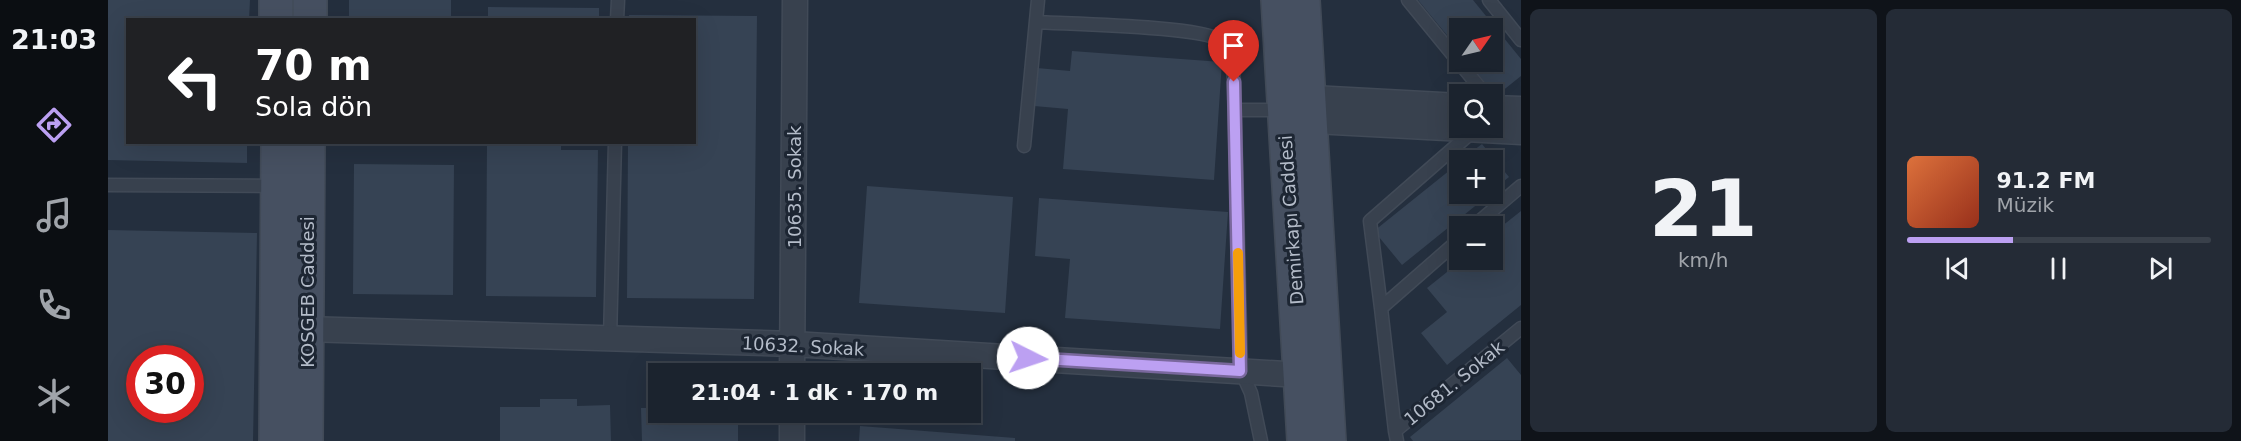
<!DOCTYPE html>
<html lang="tr">
<head>
<meta charset="utf-8">
<style>
  :root { --surface:#1b232e; --page:#242b36; --text:#f1f3f6; --muted:#a0a4aa; --line:#39404a; --accent:#bca0f2 }
  body { margin:0; font-family:"DejaVu Sans",sans-serif; background:var(--page); color:var(--text); height:100vh; display:flex; flex-direction:column; font-size:22px; white-space:nowrap }
  * { box-sizing:border-box; margin:0 }
  p { font-size:20px; color:var(--muted) }
  .icon { flex:none; width:33px; height:33px; fill:none; stroke:currentColor; stroke-width:2; stroke-linecap:round; stroke-linejoin:round }
  .map { position:relative; flex:1; overflow:hidden }
  .sheet { display:flex; flex-direction:column; gap:9px; padding:9px; background:#0f1319; width:720px }
  .sheet>* { flex:none }
  .top-card { position:absolute; left:18px; top:18px; width:570px; height:126px; border-radius:0px; box-shadow:0 6px 24px #0002,0 0 0 2px var(--line); background:#202124; color:#fff; overflow:hidden }
  .needle { width:39px; rotate:56deg }
  .tools { position:absolute; left:1341px; top:18px; display:grid; gap:12px }
  .tools a { display:grid; place-items:center; width:54px; height:54px; border-radius:0px; background:var(--surface); box-shadow:0 6px 24px #0002,0 0 0 2px var(--line); font-size:30px }
  .speed { position:absolute; left:18px; top:345px; display:flex; gap:12px; font-size:30px; font-weight:700; text-align:center }
  .speed>* { display:grid; place-content:center; width:78px; height:78px; border-radius:50%; background:var(--surface); box-shadow:0 6px 24px #0002,0 0 0 2px var(--line); line-height:1 }
  .speed .limit { border:9px solid #d22; background:#fff; color:#111 }
  .pin { position:absolute; display:grid; place-items:center; width:51px; height:51px; color:#fff; margin:-62px -26px; border-radius:50% 50% 50% 0; rotate:-45deg; box-shadow:0 0 6px #0007 }
  .pin .icon { rotate:45deg }
  .me { position:absolute; width:66px; margin:-33px; rotate:94deg; stroke-linejoin:round; filter:drop-shadow(0 0 4px #0008) }
  .turn { display:flex; align-items:center; gap:21px; height:126px; padding:0 30px; font-size:27px }
  .turn .icon { width:78px; height:78px; stroke-width:2.5 }
  .turn b { display:block; font-size:42px; line-height:51px }
  .sheet .widget { flex:1; display:flex; flex-direction:column; justify-content:center; gap:9px; min-width:0; padding:0 21px; border-radius:9px; background:var(--page) }
  .sheet .dial { align-items:center; gap:0 }
  .dial b { font-size:78px; line-height:1 }
  .song { display:flex; align-items:center; gap:18px }
  .cover { width:72px; height:72px; border-radius:9px; background:linear-gradient(135deg,hsl(20 70% 55%),hsl(10 70% 35%)) }
  .played { height:6px; border-radius:3px; background:linear-gradient(90deg,var(--accent) 35%,var(--line) 35%) }
  .keys { display:flex; justify-content:space-around; direction:ltr }
  .sheet .tiles { flex:1; display:grid; gap:9px; grid-template-columns:repeat(2,1fr) }
  .trip { position:absolute; left:540px; top:363px; width:333px; height:60px; border-radius:0px; background:var(--surface); box-shadow:0 6px 24px #0002,0 0 0 2px var(--line); font-weight:700; line-height:60px; text-align:center }
  main { display:flex; flex:1; min-height:0 }
  .tabs { display:flex; flex-direction:column; width:108px; justify-content:space-around; align-items:center; background:#0b0e12; color:var(--muted) }
  .tabs .icon { width:42px; height:42px }
  .tabs .active { color:var(--accent) }
  .tabs b { font-size:27px; color:var(--text) }
  .map>svg:first-child { display:block }
  .building { fill:#364354; fill-rule:evenodd }
  .lines { fill:none; stroke-linecap:round; stroke-linejoin:round }
  .lane-casing { stroke:#414a57; stroke-width:15 }
  .street-casing { stroke:#414a57; stroke-width:27 }
  .secondary-casing { stroke:#414a57; stroke-width:36 }
  .lane { stroke:#38414e; stroke-width:12 }
  .street { stroke:#38414e; stroke-width:24 }
  .secondary { stroke:#465061; stroke-width:33 }
  .route-casing { stroke:#7a689d; stroke-width:15 }
  .route { stroke:#bca0f2; stroke-width:10 }
  .slow { stroke:#f59e0b; stroke-width:10 }
  .labels { text-anchor:middle; dominant-baseline:central; stroke-width:6; stroke-linejoin:round; paint-order:stroke }
  .street-label { font-size:18px; fill:#b4bcc9; stroke:#1d2633 }
</style>
</head>
<body>
<main>
<nav class="tabs">
<b>21:03</b>
<svg class="icon active" aria-label="directions" viewBox="0 0 24 24"><path d="M12 3l9 9-9 9-9-9zM9 14v-3h6M13 9l2 2-2 2"/></svg>
<svg class="icon" aria-label="music" viewBox="0 0 24 24"><path d="M9 18V5l10-2v13"/><circle cx="6" cy="18" r="3"/><circle cx="16" cy="16" r="3"/></svg>
<svg class="icon" aria-label="phone" viewBox="0 0 24 24"><path d="M5 4h4l2 5-3 2q2 4 5 5l2-3 5 2v4C11 20 4 13 5 4z"/></svg>
<svg class="icon" aria-label="climate" viewBox="0 0 24 24"><path d="M12 3v18M4 7l16 10M4 17L20 7"/></svg>
</nav>
<div class="map">
<svg width="1413" height="441" viewBox="0 0 1413 441">
  <rect width="100%" height="100%" fill="#242f3e"/>
  <path class="building" d="M0,0H142L141,20H20V142H139V163L0,160Z
    M241,0H343V20H241Z
    M1310,0H1365L1413,59V76L1388,96L1360,62H1384V28H1352V51Z
    M380,7L491,8V20H380Z
    M521,15L649,16L646,299L519,298L520,142H586V20H521Z
    M964,51L1114,62L1106,180L955,169L960,109L926,106L929,68L962,71Z
    M379,142H453V150H490L488,297L378,296Z
    M1374,144L1401,177L1384,191V160H1353Z
    M1352,162V194H1382L1294,265L1266,231Z
    M246,164L346,165L345,295L245,294Z
    M759,186L905,197L897,313L751,303Z
    M931,198L1120,212L1112,329L957,318L962,259L927,256Z
    M1413,211V305L1339,365L1313,333L1339,312L1319,288L1354,260H1384V234Z
    M0,230L149,233L145,441H0ZM32,358H82V410H32Z
    M1399,358L1413,375V440L1305,441L1302,437Z
    M432,399H469V406L502,405L503,441H392V407H432Z
    M533,408H550V412H630V441H534Z
    M752,426L907,438V441H751Z"/>
  <g class="lines">
    <g class="lane-casing">
      <path id="lane" d="M1300,0L1377,94
        M1381,0L1413,40
        M509,20L510,0
        M928,22C958,24 1094,26 1111,40C1124,50 1125,68 1126,82L1133,371L1143,393L1153,441
        M1127,110H1175
        M916,146L930,0
        M0,185L170,186
        M1366,226L1413,186
        M1273,308L1262,221L1364,132
        M502,339L507,142
        M1287,431L1273,308L1352,239
        M1289,441L1287,431L1413,328"/>
    </g>
    <g class="street-casing">
      <path id="street" d="M1186,97L1352,106
        M1384,108L1413,109
        M1188,120L1413,132
        M198,329L685,344L1193,375
        M684,374L687,0
        M684,441V412"/>
    </g>
    <g class="secondary-casing">
      <path id="secondary" d="M168,0V20
        M1170,0L1196,441
        M1195,0L1221,441
        M202,20V0
        M168,441L170,142
        M198,441L200,142"/>
    </g>
    <use href="#lane" class="lane"/>
    <use href="#street" class="street"/>
    <use href="#secondary" class="secondary"/>
  </g>
  <g class="lines">
    <g class="route-casing">
      <path id="route" d="M920,358L1132,371L1126,82"/>
    </g>
    <use href="#route" class="route"/>
    <path class="slow" d="M1130,253L1132,353"/>
  </g>
  <g class="labels">
    <g class="street-label">
      <text transform="translate(686 187) rotate(-90)">10635. Sokak</text>
      <text transform="translate(1183 220) rotate(-94)">Demirkapı Caddesi</text>
      <text transform="translate(199 292) rotate(-90)">KOSGEB Caddesi</text>
      <text transform="translate(695 346) rotate(3)">10632. Sokak</text>
      <text transform="translate(1346 383) rotate(-39)">10681. Sokak</text>
    </g>
  </g>
</svg>
<div class="tools">
<a><svg class="needle" viewBox="-14 -14 28 28"><path d="M0-13l5 13h-10z" fill="#e53935"/><path d="M0 13l5-13h-10z" fill="#a0a4aa"/></svg></a>
<a><svg class="icon" aria-label="search" viewBox="0 0 24 24"><circle cx="10" cy="10" r="6"/><path d="M15 15l6 6"/></svg></a>
<a>+</a>
<a>−</a>
</div>
<div class="speed"><div class="limit">30</div></div>
<div class="pin" style="left:1126px;top:82px;background:#d93025"><svg class="icon" aria-label="arrive" viewBox="0 0 24 24"><path d="M6 21V4h12l-3 4 3 4H6"/></svg></div>
<svg class="me" style="left:920px;top:358px" viewBox="-20 -20 40 40"><circle r="19" fill="#fff"/><path d="M0-13L10 11 0 6-10 11z" fill="#bca0f2"/></svg>
<div class="trip">21:04 · 1 dk · 170 m</div>
<div class="top-card">
<div class="turn"><svg class="icon" aria-label="left" viewBox="0 0 24 24"><path d="M17 20v-9H6M10 6l-5 5 5 5"/></svg><div><b>70 m</b>Sola dön</div></div>
</div>
</div>
<section class="sheet">
<div class="tiles">
<div class="widget dial"><b>21</b><p>km/h</p></div>
<div class="widget">
<div class="song"><i class="cover"></i><div><b>91.2 FM</b><p>Müzik</p></div></div>
<div class="played"></div>
<div class="keys"><svg class="icon" aria-label="previous" viewBox="0 0 24 24"><path d="M18 5L8 12l10 7zM5 5v14"/></svg><svg class="icon" aria-label="pause" viewBox="0 0 24 24"><path d="M8 5v14M16 5v14"/></svg><svg class="icon" aria-label="next" viewBox="0 0 24 24"><path d="M6 5l10 7-10 7zM19 5v14"/></svg></div>
</div>
</div>
</section>
</main>
</body>
</html>
